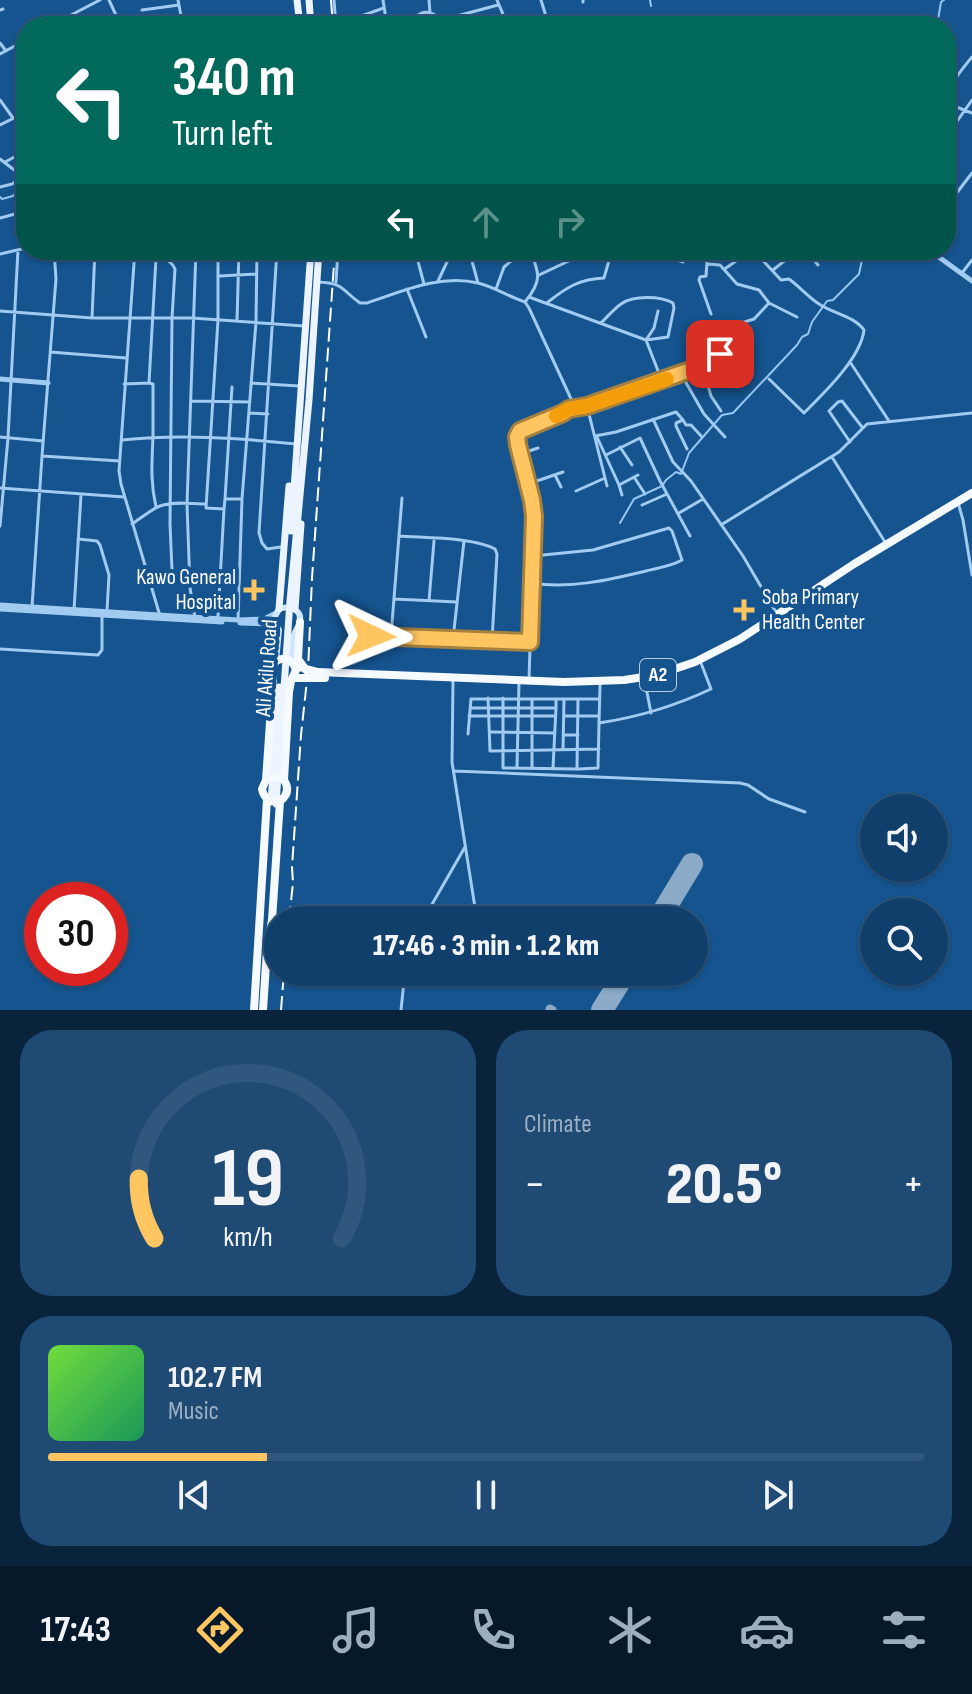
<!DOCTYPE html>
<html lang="en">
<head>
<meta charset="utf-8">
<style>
  :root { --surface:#103f6b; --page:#1e4a73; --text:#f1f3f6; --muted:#9cafc1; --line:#30587e; --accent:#ffc561 }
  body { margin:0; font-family:"Sofia Sans Condensed",sans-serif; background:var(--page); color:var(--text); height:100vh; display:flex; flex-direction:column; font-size:30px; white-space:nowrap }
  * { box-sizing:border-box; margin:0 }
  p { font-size:26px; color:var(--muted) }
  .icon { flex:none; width:44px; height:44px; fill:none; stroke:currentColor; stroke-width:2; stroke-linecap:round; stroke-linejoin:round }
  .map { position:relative; height:1010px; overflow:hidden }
  .side { display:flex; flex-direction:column; gap:20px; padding:20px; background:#09233b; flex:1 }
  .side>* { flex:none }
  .hud { position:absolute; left:16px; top:16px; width:940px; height:244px; border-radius:32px; box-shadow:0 2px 6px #0004,0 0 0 2px var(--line); background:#00695c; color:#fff; overflow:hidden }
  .buttons { position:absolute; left:860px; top:794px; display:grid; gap:16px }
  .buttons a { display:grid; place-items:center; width:88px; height:88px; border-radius:50%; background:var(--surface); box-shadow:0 2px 6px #0004,0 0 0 2px var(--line); font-size:40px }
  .speed { position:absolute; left:24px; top:882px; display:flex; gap:16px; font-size:40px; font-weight:700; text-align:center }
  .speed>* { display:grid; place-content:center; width:104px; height:104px; border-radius:50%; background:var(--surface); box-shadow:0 2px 6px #0004,0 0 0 2px var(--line); line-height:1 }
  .speed .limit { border:12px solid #d22; background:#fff; color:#111 }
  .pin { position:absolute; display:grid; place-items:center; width:68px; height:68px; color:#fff; margin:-34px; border-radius:16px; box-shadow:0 4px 12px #0006 }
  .me { position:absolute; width:88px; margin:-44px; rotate:92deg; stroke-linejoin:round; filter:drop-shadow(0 0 6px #0008) }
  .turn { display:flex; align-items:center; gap:28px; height:168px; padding:0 24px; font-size:36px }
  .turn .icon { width:104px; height:104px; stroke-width:2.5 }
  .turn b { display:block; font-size:56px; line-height:68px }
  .lanes { display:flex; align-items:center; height:76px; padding:0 24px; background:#0003; justify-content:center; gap:40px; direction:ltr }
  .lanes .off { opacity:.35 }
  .big { font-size:60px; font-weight:800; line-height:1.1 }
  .side .card { flex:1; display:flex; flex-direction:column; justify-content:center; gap:12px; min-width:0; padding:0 28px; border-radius:32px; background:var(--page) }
  .side .dial { align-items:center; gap:0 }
  .dial svg { height:208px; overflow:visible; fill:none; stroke:var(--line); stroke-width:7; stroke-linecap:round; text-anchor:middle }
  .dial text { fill:var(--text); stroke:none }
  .song { display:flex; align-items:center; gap:24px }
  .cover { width:96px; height:96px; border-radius:12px; background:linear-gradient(135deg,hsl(100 70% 55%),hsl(150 70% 35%)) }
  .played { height:8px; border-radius:4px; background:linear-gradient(90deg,var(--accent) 25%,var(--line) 25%) }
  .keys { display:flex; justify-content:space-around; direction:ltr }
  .heat { display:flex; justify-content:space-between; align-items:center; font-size:44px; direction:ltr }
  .side .tiles { flex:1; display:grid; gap:20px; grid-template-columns:1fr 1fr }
  .card:last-child { grid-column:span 2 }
  .trip { position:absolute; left:264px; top:906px; width:444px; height:80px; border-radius:40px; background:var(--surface); box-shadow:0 2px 6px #0004,0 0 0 2px var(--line); font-weight:800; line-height:80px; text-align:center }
  .tab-bar { display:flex; height:128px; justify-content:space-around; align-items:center; background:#06192b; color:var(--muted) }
  .tab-bar .icon { width:56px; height:56px }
  .tab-bar .active { color:var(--accent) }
  .tab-bar b { font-size:36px; color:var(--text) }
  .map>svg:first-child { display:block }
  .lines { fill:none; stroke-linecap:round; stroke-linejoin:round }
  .stream { stroke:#94c7f3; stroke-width:2 }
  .taxiway { stroke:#8aaac7; stroke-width:9 }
  .runway { stroke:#8aaac7; stroke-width:22 }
  .minor { stroke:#a1cbf0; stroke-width:3 }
  .tertiary { stroke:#a1cbf0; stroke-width:5 }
  .secondary { stroke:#d0e6fb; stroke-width:6 }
  .primary { stroke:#ebf4ff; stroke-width:7 }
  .trunk { stroke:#f5faff; stroke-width:8 }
  .rail { stroke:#fff; stroke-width:2; stroke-dasharray:14 6; stroke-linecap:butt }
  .route-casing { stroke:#a6803f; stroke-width:20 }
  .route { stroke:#ffc561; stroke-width:14 }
  .slow { stroke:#f59e0b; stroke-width:14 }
  .poi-dot { fill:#ffc561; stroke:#15548f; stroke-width:3 }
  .labels { text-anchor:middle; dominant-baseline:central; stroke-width:8; stroke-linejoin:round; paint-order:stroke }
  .shield { fill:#15548f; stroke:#b9ccdd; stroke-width:2 }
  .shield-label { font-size:20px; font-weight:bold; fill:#fff }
  .poi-label { font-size:22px; fill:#fff; stroke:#15548f; text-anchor:end }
  .street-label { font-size:22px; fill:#fff; stroke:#15548f }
</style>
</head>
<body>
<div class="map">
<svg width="972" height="1010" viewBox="0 0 972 1010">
  <rect width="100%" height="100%" fill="#15548f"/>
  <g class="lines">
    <path class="stream" d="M650,0L651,6
      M937,26L941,2L944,0
      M0,197L2,199L13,196L20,188L26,187
      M620,523L634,499L662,486L666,480L676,472L681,474L689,453L722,415L733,413L797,345L802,337L808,334L812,322L827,301L833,300L859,274L864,250"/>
    <path class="taxiway" d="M550,1009L552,1010"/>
    <path class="runway" d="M658,920L692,864
      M602,1010L626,972"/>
    <path class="minor" d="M109,0L121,26
      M178,0L183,26
      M334,0L336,26
      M383,0L387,26
      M429,0L431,26
      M497,0L508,26
      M541,0L549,26
      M583,0V2
      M0,10L3,9
      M142,10L179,5
      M356,17L359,26
      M442,20L498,5
      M314,22C336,28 362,15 384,8
      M50,26L100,0
      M110,26L119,21
      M405,26C426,4 430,12 453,26
      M0,43L6,51
      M21,43L26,52
      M0,54L26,40
      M972,57C960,72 948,84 949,104L972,113
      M0,100L13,118
      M0,125L26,112
      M946,137L972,100
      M0,159L26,179
      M5,162L26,151
      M0,187L12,184L23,177
      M946,207L972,173
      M0,218L26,211
      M135,250L119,471L121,484L160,616
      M218,250V320L206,508L224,509L225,499H242
      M277,250L259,533L262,543L267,549L281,547
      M415,250L424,284
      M469,250L478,283
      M559,250L565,262
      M646,250L683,262
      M681,250L703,257L708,264L720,265L737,284L759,290L769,303L797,317
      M753,250L781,280L789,279C800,287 808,297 819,304C834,314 854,316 864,330C861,358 823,394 804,413L769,379
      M806,250L818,265
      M0,254L26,248
      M135,256C149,257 169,254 175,269L172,318L170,524L172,570
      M707,262L706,276L700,277L699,280L711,314
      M726,268L752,250
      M773,270L798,250
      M962,273L972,260
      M539,275L592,250
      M220,276L256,274
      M438,281L448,260L457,250
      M317,282C345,283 340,289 360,303H367C403,291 440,274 478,283C495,287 509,297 525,302L529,308L572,401L569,409L563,413L520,431L517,437L534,516L529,680
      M336,282L338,250
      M407,289L426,337
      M496,289L504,267L524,250
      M529,297L646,340L668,337L674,308L673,303C661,296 633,295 621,304C614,309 607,317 601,323
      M525,302C542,281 540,274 530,250
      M548,302C567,287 580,279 604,278L612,250
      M0,311L92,318H192L304,326
      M658,311L654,328L646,340L662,381
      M92,318L95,250
      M237,321L239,250
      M50,352L126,358
      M850,362L889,421
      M702,366L711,396L721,411
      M681,374L704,414L725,437
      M149,383L153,384C153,401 153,419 153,436C152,463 150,480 156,507
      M251,383L299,386
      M124,384L149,383L156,258
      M191,401L250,402
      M587,406L607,486
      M569,409L587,406L702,366L712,361L723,349L725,328L754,319L769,303
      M249,413L268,414
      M653,419L673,462L691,481L743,556L777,614
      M683,420L686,425H691L702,437
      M595,436L616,432L676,412L683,420L676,423V426L687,449
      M0,437L43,441
      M597,437L619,485L638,475
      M122,440C180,434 238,438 296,444
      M850,442L829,411L838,402L842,401L862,427
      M620,447L632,465
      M520,454L538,448
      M606,455L640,438L660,481L690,536
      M42,456L120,461
      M832,457L885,542
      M555,475L561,487
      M634,477L645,494
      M528,484L563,472
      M619,485L622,495
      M0,488L124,497
      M576,491L605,478
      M225,499L232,387
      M642,505L667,494
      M959,506L963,520L972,575
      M679,513L703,499
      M132,524C141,518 152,509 160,506C173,501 191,504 206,504
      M721,525L839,452L867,424L972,413
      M0,526L8,438L18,250
      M399,536C424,538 473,537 495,549L497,554L492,640
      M78,539L97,541L100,545L109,575L107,611
      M532,583C570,589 609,580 646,571C658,568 672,566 682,560L672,531L669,528L593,550L533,556
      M394,599L457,602
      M429,601L434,541
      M32,607L42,456L56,279L54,250
      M74,610L81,495
      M218,616L224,509
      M195,618L190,588L187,504L196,250
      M238,620L242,499L256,322L257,250
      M371,636L530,642
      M391,636L402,498
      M453,639L464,541
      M0,649L98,655L102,650V617
      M453,681L452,762L477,920
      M645,682L651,713
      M600,685L599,723C639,717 675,706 711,689L701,663
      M488,698L490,751L599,749
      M503,698V768L577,769L578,699
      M532,699V767
      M470,708H556V699
      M469,716H555
      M564,716H599
      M491,732L555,733
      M468,734L471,699H600
      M563,735H578
      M563,750L564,699
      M517,767L519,683
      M553,768L556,708
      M579,769L598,768L599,723
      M454,771L740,783L748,785L769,799L805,812
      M423,920L465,847
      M401,1010L405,972"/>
    <path class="tertiary" d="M929,250L972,281
      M0,379L48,383
      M0,605L238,620L264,619L276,613
      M0,609L222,622
      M240,623L275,624"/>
    <path class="secondary" d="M276,661L279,630L273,620L279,609C290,605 304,610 299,624C298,628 295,631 294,635C292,644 292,653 292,662"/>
    <path class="primary" d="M297,0L300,26
      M309,0L311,26
      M291,531L311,250
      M279,609L289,486
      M295,609L301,524
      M271,802L279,687
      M276,804L290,601L309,400L319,250"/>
    <path class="trunk" d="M300,622L298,659L306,670
      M295,666L318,672L564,682L624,680L657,675L695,662L740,639L854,564L972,493
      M294,678H325
      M266,780L273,679L270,670L276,661C285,656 293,660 296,670L291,681L289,692L284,780C289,788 288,795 280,801C271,803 264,799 262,789L266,780L275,777L284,780
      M254,1010L267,799
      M263,1010L267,949L272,920L280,801"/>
    <path class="rail" d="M331,0L333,26
      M289,920L293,883L292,867L301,735L308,671L312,578L335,250
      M281,1010L284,972"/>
  </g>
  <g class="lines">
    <g class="route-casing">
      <path id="route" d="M371,636L530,642L534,516L532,500L518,445L517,437L520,431L563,413L569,409L587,406L702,366L720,354"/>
    </g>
    <use href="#route" class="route"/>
    <path class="slow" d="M556,416L569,409L587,406L667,379"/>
  </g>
  <g class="poi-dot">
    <path d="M250 578h8v8h8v8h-8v8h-8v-8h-8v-8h8z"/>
    <path d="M740 598h8v8h8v8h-8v8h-8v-8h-8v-8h8z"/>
  </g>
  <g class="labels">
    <rect class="shield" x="640" y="659" width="36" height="32" rx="6"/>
    <g class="shield-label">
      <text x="658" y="675">A2</text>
    </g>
    <g class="poi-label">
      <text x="236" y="577">Kawo General<tspan x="236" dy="25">Hospital</tspan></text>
      <text x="762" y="597" text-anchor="start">Soba Primary<tspan x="762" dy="25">Health Center</tspan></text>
    </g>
    <g class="street-label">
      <text transform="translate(267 668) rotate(-86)">Ali Akilu Road</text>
    </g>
  </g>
</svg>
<div class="buttons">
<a><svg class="icon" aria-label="sound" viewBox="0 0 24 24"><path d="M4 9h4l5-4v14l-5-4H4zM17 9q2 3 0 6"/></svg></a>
<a><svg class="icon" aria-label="search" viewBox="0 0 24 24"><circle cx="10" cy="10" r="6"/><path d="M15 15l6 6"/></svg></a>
</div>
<div class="speed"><div class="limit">30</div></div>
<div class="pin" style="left:720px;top:354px;background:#d93025"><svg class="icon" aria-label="arrive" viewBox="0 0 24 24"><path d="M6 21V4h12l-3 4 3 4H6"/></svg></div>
<svg class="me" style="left:371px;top:636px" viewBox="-20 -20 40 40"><path d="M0-17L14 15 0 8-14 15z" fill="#ffc561" stroke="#fff" stroke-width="4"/></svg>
<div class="trip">17:46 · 3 min · 1.2 km</div>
<div class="hud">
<div class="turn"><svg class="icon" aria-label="left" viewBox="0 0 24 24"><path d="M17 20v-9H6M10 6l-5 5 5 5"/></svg><div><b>340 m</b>Turn left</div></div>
<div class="lanes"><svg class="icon" aria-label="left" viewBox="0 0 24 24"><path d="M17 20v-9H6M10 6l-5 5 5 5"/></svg><svg class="icon off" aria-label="ahead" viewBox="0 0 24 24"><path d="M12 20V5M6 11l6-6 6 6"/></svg><svg class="icon off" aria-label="right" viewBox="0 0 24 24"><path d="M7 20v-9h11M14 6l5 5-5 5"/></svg></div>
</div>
</div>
<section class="side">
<div class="tiles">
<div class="card dial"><svg viewBox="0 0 100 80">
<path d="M14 69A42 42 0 1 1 86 69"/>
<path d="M14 69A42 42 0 0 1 8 46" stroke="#ffc561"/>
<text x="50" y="56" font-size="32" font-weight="700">19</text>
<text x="50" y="72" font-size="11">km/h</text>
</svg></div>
<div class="card"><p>Climate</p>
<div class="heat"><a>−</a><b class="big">20.5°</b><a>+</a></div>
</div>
<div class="card">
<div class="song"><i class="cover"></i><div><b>102.7 FM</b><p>Music</p></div></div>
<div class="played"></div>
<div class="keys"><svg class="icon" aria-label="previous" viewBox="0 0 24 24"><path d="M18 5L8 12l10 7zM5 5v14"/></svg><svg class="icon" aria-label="pause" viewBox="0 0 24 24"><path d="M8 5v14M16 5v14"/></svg><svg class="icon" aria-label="next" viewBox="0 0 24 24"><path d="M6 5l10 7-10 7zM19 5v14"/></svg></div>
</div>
</div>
</section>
<nav class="tab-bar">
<b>17:43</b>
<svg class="icon active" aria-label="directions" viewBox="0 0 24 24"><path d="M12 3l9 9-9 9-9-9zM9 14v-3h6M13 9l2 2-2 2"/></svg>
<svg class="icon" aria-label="music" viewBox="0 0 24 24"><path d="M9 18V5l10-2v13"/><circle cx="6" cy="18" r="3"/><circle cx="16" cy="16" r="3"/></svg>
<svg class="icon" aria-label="phone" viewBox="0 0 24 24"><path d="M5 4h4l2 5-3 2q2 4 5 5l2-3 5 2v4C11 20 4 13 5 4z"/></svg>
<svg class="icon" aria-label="climate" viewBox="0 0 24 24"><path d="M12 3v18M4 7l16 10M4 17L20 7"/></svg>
<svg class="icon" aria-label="car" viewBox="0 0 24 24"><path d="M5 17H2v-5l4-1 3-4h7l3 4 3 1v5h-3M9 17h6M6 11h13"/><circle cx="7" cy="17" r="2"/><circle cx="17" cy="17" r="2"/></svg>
<svg class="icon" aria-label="filters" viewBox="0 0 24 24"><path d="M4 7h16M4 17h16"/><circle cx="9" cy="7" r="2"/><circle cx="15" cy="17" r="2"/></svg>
</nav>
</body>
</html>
